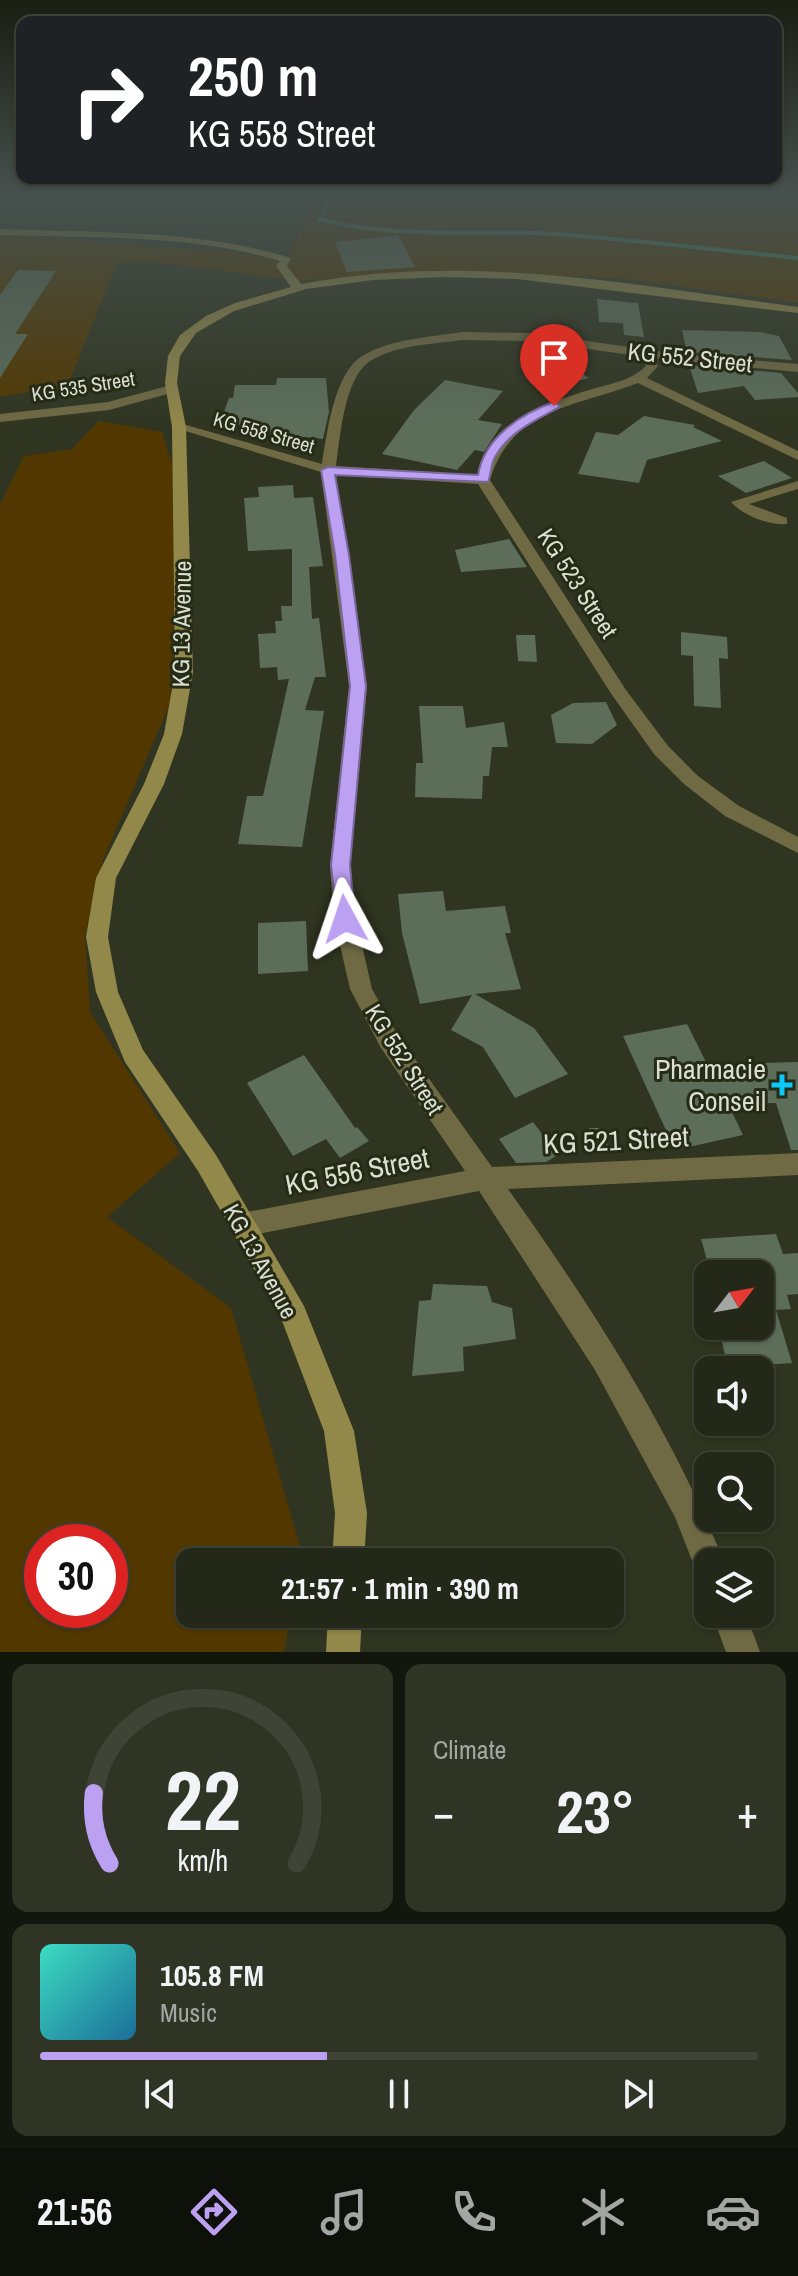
<!DOCTYPE html>
<html lang="en">
<head>
<meta charset="utf-8">
<style>
  :root { --surface:#232818; --page:#2f3425; --text:#f1f3f6; --muted:#a3a6a2; --line:#404437; --accent:#bca0f2 }
  body { margin:0; font-family:"Archivo Narrow",sans-serif; background:var(--page); color:var(--text); height:100vh; display:flex; flex-direction:column; font-size:30px; white-space:nowrap }
  * { box-sizing:border-box; margin:0 }
  p { font-size:26px; color:var(--muted) }
  .icon { flex:none; width:44px; height:44px; fill:none; stroke:currentColor; stroke-width:2; stroke-linecap:round; stroke-linejoin:round }
  .map { position:relative; height:1652px; overflow:hidden }
  .side { display:flex; flex-direction:column; gap:12px; padding:12px; background:#13160d; flex:1 }
  .side>* { flex:none }
  .banner { position:absolute; left:16px; top:16px; width:766px; height:168px; border-radius:16px; box-shadow:0 2px 6px #0004,0 0 0 2px var(--line); background:#202124; color:#fff; overflow:hidden }
  .needle { width:52px; rotate:59deg }
  .tools { position:absolute; left:694px; top:1260px; display:grid; gap:16px }
  .tools a { display:grid; place-items:center; width:80px; height:80px; border-radius:16px; background:var(--surface); box-shadow:0 2px 6px #0004,0 0 0 2px var(--line); font-size:40px }
  .speed { position:absolute; left:24px; top:1524px; display:flex; gap:16px; font-size:40px; font-weight:700; text-align:center }
  .speed>* { display:grid; place-content:center; width:104px; height:104px; border-radius:50%; background:var(--surface); box-shadow:0 2px 6px #0004,0 0 0 2px var(--line); line-height:1 }
  .speed .limit { border:12px solid #d22; background:#fff; color:#111 }
  .pin { position:absolute; display:grid; place-items:center; width:68px; height:68px; color:#fff; margin:-82px -34px; border-radius:50% 50% 50% 0; rotate:-45deg; box-shadow:0 0 8px #0007 }
  .pin .icon { rotate:45deg }
  .me { position:absolute; width:88px; margin:-44px; rotate:355deg; stroke-linejoin:round; filter:drop-shadow(0 0 6px #0008) }
  .turn { display:flex; align-items:center; gap:28px; height:168px; padding:0 40px; font-size:36px }
  .turn .icon { width:104px; height:104px; stroke-width:2.5 }
  .turn b { display:block; font-size:56px; line-height:68px }
  .big { font-size:60px; font-weight:700; line-height:1.1 }
  .side .card { flex:1; display:flex; flex-direction:column; justify-content:center; gap:12px; min-width:0; padding:0 28px; border-radius:16px; background:var(--page) }
  .side .dial { align-items:center; gap:0 }
  .dial svg { height:208px; overflow:visible; fill:none; stroke:var(--line); stroke-width:7; stroke-linecap:round; text-anchor:middle }
  .dial text { fill:var(--text); stroke:none }
  .song { display:flex; align-items:center; gap:24px }
  .cover { width:96px; height:96px; border-radius:12px; background:linear-gradient(135deg,hsl(170 70% 55%),hsl(200 70% 35%)) }
  .played { height:8px; border-radius:4px; background:linear-gradient(90deg,var(--accent) 40%,var(--line) 40%) }
  .keys { display:flex; justify-content:space-around; direction:ltr }
  .heat { display:flex; justify-content:space-between; align-items:center; font-size:44px; direction:ltr }
  .side .tiles { flex:1; display:grid; gap:12px; grid-template-columns:1fr 1fr }
  .card:last-child { grid-column:span 2 }
  .trip { position:absolute; left:176px; top:1548px; width:448px; height:80px; border-radius:16px; background:var(--surface); box-shadow:0 2px 6px #0004,0 0 0 2px var(--line); font-weight:700; line-height:80px; text-align:center }
  .dock { display:flex; height:128px; justify-content:space-around; align-items:center; background:#0e100a; color:var(--muted) }
  .dock .icon { width:56px; height:56px }
  .dock .active { color:var(--accent) }
  .dock b { font-size:36px; color:var(--text) }
  .map>svg:first-child { display:block }
  .green { fill:#523800; fill-rule:evenodd }
  .lines { fill:none; stroke-linecap:round; stroke-linejoin:round }
  .stream { stroke:#42896e; stroke-width:4 }
  .building { fill:#5c6e5a }
  .street { fill:#706a44; fill-rule:evenodd }
  .secondary { fill:#92884a; fill-rule:evenodd }
  .route { fill:#bca0f2; stroke:#7a689d; stroke-width:2 }
  .poi-dot { fill:#0bcafa; stroke:#262b16; stroke-width:3 }
  .labels { text-anchor:middle; dominant-baseline:central; stroke-width:6; stroke-linejoin:round; paint-order:stroke }
  .far-street-label { font-size:20px; fill:#dbdfd2; stroke:#262b16 }
  .street-label { font-size:24px; fill:#dbdfd2; stroke:#262b16 }
  .near-poi-label { font-size:28px; fill:#dbdfd2; stroke:#262b16; text-anchor:end }
  .near-street-label { font-size:28px; fill:#dbdfd2; stroke:#262b16 }
</style>
</head>
<body>
<div class="map">
<svg width="798" height="1652" viewBox="0 0 798 1652">
  <rect width="100%" height="100%" fill="#2f3520"/>
  <path class="green" d="M316,197H798V303L627,279L433,270L299,281L164,263H117L68,385L0,397V234L287,257Z
    M99,421L162,432L178,484L171,701L103,860L85,935L90,1012L180,1153L107,1217L231,1308L302,1554L301,1562H190V1614H291L284,1652H0V505L24,456L72,449ZM42,1542H110V1610H42Z"/>
  <g class="lines">
    <path class="stream" d="M322,213L332,197
      M319,219C395,240 477,229 555,234C636,240 717,250 798,258"/>
  </g>
  <path class="building" d="M398,235L415,267L347,272L335,242Z
    M18,270L56,271L15,334H28L0,378V295Z
    M597,299L638,303L644,337L624,335L623,323L599,322Z
    M682,330L760,332L779,336L792,360L687,352Z
    M557,358L589,378L561,385L520,367Z
    M689,365L781,373L798,393V397L755,400L744,386L698,393Z
    M277,378H326L329,412L323,439L277,434L237,424L240,422L221,420L229,398H233L235,385H276Z
    M445,380L503,391L478,420L502,424L484,452L475,450L457,470L382,454L414,410Z
    M644,416L695,425L693,427L722,441L647,460L639,483L578,474L596,432L618,435Z
    M764,461L792,478L746,493L718,476Z
    M293,485L294,498L313,497L323,566L309,567L312,619L319,618L326,677H315L305,710L324,711L302,847L238,844L247,796H263L289,679L278,680L277,667L260,668L258,634L276,633L275,621H282L281,606H292V549L248,551L244,498L259,497L258,487Z
    M509,539L527,567L461,572L455,550Z
    M681,632L727,637L728,659L719,658L721,708L694,706L693,656L681,655Z
    M516,635H535L537,662L518,661Z
    M606,702L617,725L592,744L556,743L551,715L573,703Z
    M419,706H463L466,728L504,722L508,747H492L489,776H483L482,799L415,797L416,763H423Z
    M443,891L446,911L505,906L511,933H505L521,989L475,994L534,1028L568,1074L515,1098L483,1047L451,1030L472,995L420,1004L402,933L398,894Z
    M306,921L308,971L258,974V923Z
    M687,1024L713,1076L761,1073L757,1063L798,1062V1150H791L776,1103L728,1104L743,1135L675,1150L623,1036Z
    M304,1055L355,1128L357,1127L369,1141L340,1158L326,1139L293,1156L247,1083Z
    M533,1122L558,1155L546,1162L516,1163L499,1139Z
    M590,1128H599L606,1133L608,1147H592L585,1142L584,1134Z
    M776,1234L783,1254L798,1253V1294L787,1295L791,1309L776,1310L792,1363L728,1367L720,1334L760,1332V1274H711L701,1239Z
    M433,1284L487,1286L492,1302L512,1308L516,1339L463,1347L464,1371L412,1376L419,1301L431,1300Z"/>
  <g class="lines">
    <path class="street" d="M462,332L531,333L678,354L798,364V372L652,358L658,366L647,378L798,451V460L638,383C578,406 511,408 490,480L626,690L668,746L698,776L739,806L798,837V853L725,816L684,784L654,754L610,692L478,484L336,475L367,686L350,865L356,919L372,989L397,1034L492,1167L798,1153V1175L508,1189C591,1306 671,1429 724,1562H708V1578L697,1573L675,1517L595,1370L479,1191L242,1237L233,1234L229,1225L233,1216L242,1213L465,1171L381,1048L350,989L334,919L330,865L349,686L321,472L172,427L179,423L322,464C327,434 334,371 364,355C392,339 430,337 462,332ZM462,340L531,341L638,356L646,366C632,380 613,383 596,388C545,403 494,421 477,475L336,466C340,438 344,378 370,361C396,345 433,344 462,340Z
      M171,385L175,386V392L109,410L0,422V414L108,402Z
      M798,481V489L749,504L787,518V524C770,526 742,515 731,502Z
      M712,1614H746L760,1652H726Z"/>
    <path class="secondary" d="M0,229C96,233 198,229 291,258L287,266L301,284C466,252 634,285 798,307V313L517,279L444,277L373,280L306,289L234,311L196,333L180,356L177,383L186,427L193,672L182,734L164,784L116,878L108,937L118,992L143,1050L216,1155L304,1306L354,1431L367,1513L364,1562H332L335,1513L324,1431L279,1313L198,1171L125,1062L96,992L86,937L96,878L144,784L164,734L175,672L172,427L165,383L168,356L180,335L206,316L235,303L291,287L276,266L280,261C192,234 92,238 0,235Z
      M328,1614H362L360,1652H326Z"/>
  </g>
  <linearGradient id="sky" x2="0" y2="1"><stop stop-color="#1a1d12"/><stop offset="0.46" stop-color="#47514e"/><stop offset="1" stop-color="#47514e" stop-opacity="0"/></linearGradient>
  <rect width="798" height="428" fill="url(#sky)"/>
  <path class="route" d="M554,402L560,406L558,408C534,421 509,432 495,457C491,464 491,474 488,482L335,475L349,555L366,686L350,865L355,919L352,925H338L331,865L350,686L335,555L321,470L328,467L478,475C484,438 520,414 554,402Z"/>
  <path class="poi-dot" d="M778 1073h8v8h8v8h-8v8h-8v-8h-8v-8h8z"/>
  <g class="labels">
    <g class="far-street-label">
      <text transform="translate(83 386) rotate(-9)">KG 535 Street</text>
      <text transform="translate(264 432) rotate(16)">KG 558 Street</text>
    </g>
    <g class="street-label">
      <text transform="translate(690 357) rotate(6)">KG 552 Street</text>
      <text transform="translate(578 583) rotate(57)">KG 523 Street</text>
      <text transform="translate(181 624) rotate(-89)">KG 13 Avenue</text>
      <text transform="translate(405 1059) rotate(58)">KG 552 Street</text>
      <text transform="translate(261 1261) rotate(61)">KG 13 Avenue</text>
    </g>
    <g class="near-poi-label">
      <text x="766" y="1069">Pharmacie<tspan x="766" dy="32">Conseil</tspan></text>
    </g>
    <g class="near-street-label">
      <text transform="translate(616 1140) rotate(-3)">KG 521 Street</text>
      <text transform="translate(357 1171) rotate(-11)">KG 556 Street</text>
    </g>
  </g>
</svg>
<div class="tools">
<a><svg class="needle" viewBox="-14 -14 28 28"><path d="M0-13l5 13h-10z" fill="#e53935"/><path d="M0 13l5-13h-10z" fill="#a3a6a2"/></svg></a>
<a><svg class="icon" aria-label="sound" viewBox="0 0 24 24"><path d="M4 9h4l5-4v14l-5-4H4zM17 9q2 3 0 6"/></svg></a>
<a><svg class="icon" aria-label="search" viewBox="0 0 24 24"><circle cx="10" cy="10" r="6"/><path d="M15 15l6 6"/></svg></a>
<a><svg class="icon" aria-label="layers" viewBox="0 0 24 24"><path d="M12 4l9 5-9 5-9-5zM3 14l9 5 9-5"/></svg></a>
</div>
<div class="speed"><div class="limit">30</div></div>
<div class="pin" style="left:554px;top:406px;background:#d93025"><svg class="icon" aria-label="arrive" viewBox="0 0 24 24"><path d="M6 21V4h12l-3 4 3 4H6"/></svg></div>
<svg class="me" style="left:345px;top:919px" viewBox="-20 -20 40 40"><path d="M0-17L14 15 0 8-14 15z" fill="#bca0f2" stroke="#fff" stroke-width="4"/></svg>
<div class="trip">21:57 · 1 min · 390 m</div>
<div class="banner">
<div class="turn"><svg class="icon" aria-label="right" viewBox="0 0 24 24"><path d="M7 20v-9h11M14 6l5 5-5 5"/></svg><div><b>250 m</b>KG 558 Street</div></div>
</div>
</div>
<section class="side">
<div class="tiles">
<div class="card dial"><svg viewBox="0 0 100 80">
<path d="M14 69A42 42 0 1 1 86 69"/>
<path d="M14 69A42 42 0 0 1 8 42" stroke="#bca0f2"/>
<text x="50" y="56" font-size="32" font-weight="700">22</text>
<text x="50" y="72" font-size="11">km/h</text>
</svg></div>
<div class="card"><p>Climate</p>
<div class="heat"><a>−</a><b class="big">23°</b><a>+</a></div>
</div>
<div class="card">
<div class="song"><i class="cover"></i><div><b>105.8 FM</b><p>Music</p></div></div>
<div class="played"></div>
<div class="keys"><svg class="icon" aria-label="previous" viewBox="0 0 24 24"><path d="M18 5L8 12l10 7zM5 5v14"/></svg><svg class="icon" aria-label="pause" viewBox="0 0 24 24"><path d="M8 5v14M16 5v14"/></svg><svg class="icon" aria-label="next" viewBox="0 0 24 24"><path d="M6 5l10 7-10 7zM19 5v14"/></svg></div>
</div>
</div>
</section>
<nav class="dock">
<b>21:56</b>
<svg class="icon active" aria-label="directions" viewBox="0 0 24 24"><path d="M12 3l9 9-9 9-9-9zM9 14v-3h6M13 9l2 2-2 2"/></svg>
<svg class="icon" aria-label="music" viewBox="0 0 24 24"><path d="M9 18V5l10-2v13"/><circle cx="6" cy="18" r="3"/><circle cx="16" cy="16" r="3"/></svg>
<svg class="icon" aria-label="phone" viewBox="0 0 24 24"><path d="M5 4h4l2 5-3 2q2 4 5 5l2-3 5 2v4C11 20 4 13 5 4z"/></svg>
<svg class="icon" aria-label="climate" viewBox="0 0 24 24"><path d="M12 3v18M4 7l16 10M4 17L20 7"/></svg>
<svg class="icon" aria-label="car" viewBox="0 0 24 24"><path d="M5 17H2v-5l4-1 3-4h7l3 4 3 1v5h-3M9 17h6M6 11h13"/><circle cx="7" cy="17" r="2"/><circle cx="17" cy="17" r="2"/></svg>
</nav>
</body>
</html>
